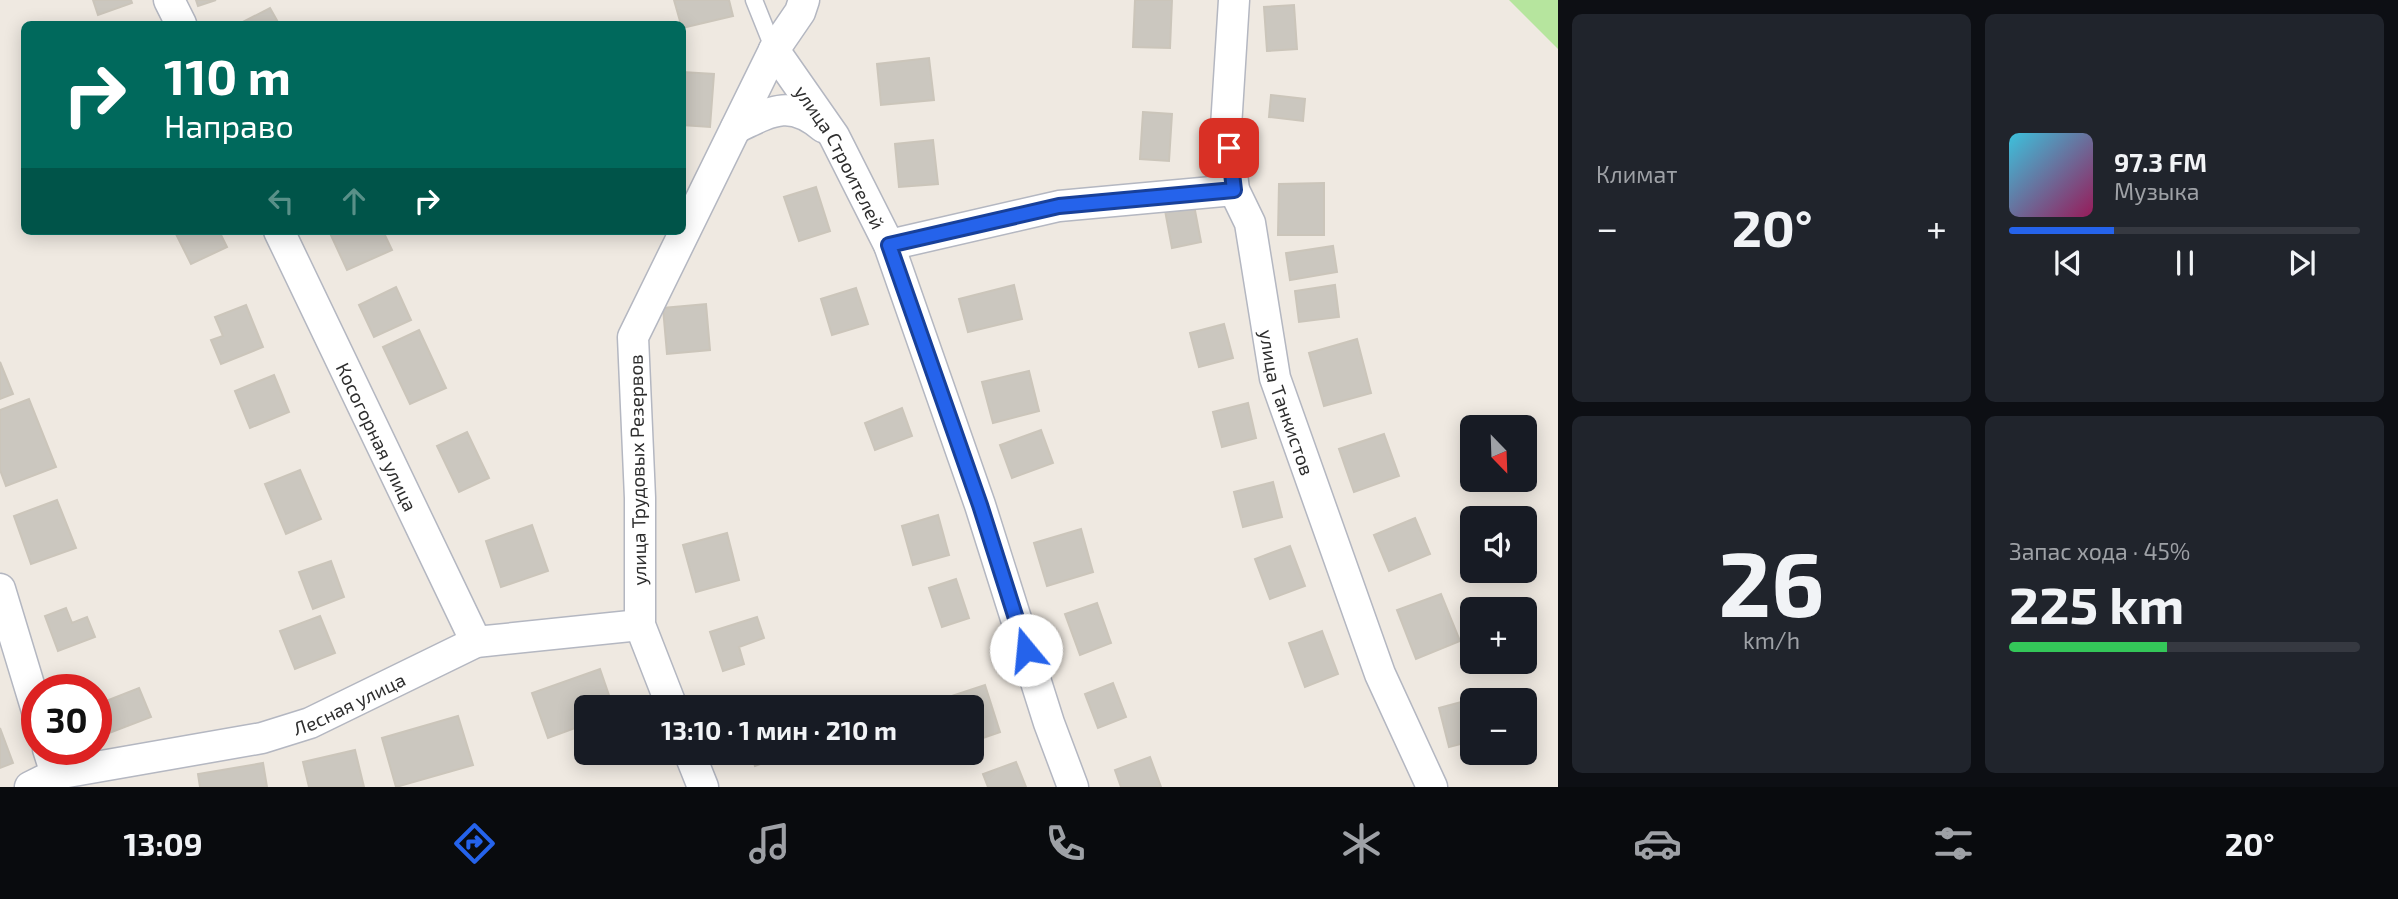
<!DOCTYPE html>
<html lang="ru">
<head>
<meta charset="utf-8">
<style>
  :root { --surface:#171b24; --page:#20242c; --text:#f1f3f6; --muted:#9ea1a6; --line:#363941; --accent:#2563eb }
  body { margin:0; font-family:"Exo 2",sans-serif; background:var(--page); color:var(--text); height:100vh; display:flex; flex-direction:column; font-size:26px; white-space:nowrap }
  * { box-sizing:border-box; margin:0 }
  p { font-size:23px; color:var(--muted) }
  .icon { flex:none; width:38px; height:38px; fill:none; stroke:currentColor; stroke-width:2; stroke-linecap:round; stroke-linejoin:round }
  .map { position:relative; flex:1; overflow:hidden }
  .side { display:flex; flex-direction:column; gap:14px; padding:14px; background:#0d0f14; width:840px }
  .side>* { flex:none }
  .banner { position:absolute; left:21px; top:21px; width:665px; height:214px; border-radius:10px; box-shadow:0 4px 18px #0003; background:#00695c; color:#fff; overflow:hidden }
  .needle { width:46px; rotate:157deg }
  .buttons { position:absolute; left:1460px; top:415px; display:grid; gap:14px }
  .buttons a { display:grid; place-items:center; width:77px; height:77px; border-radius:10px; background:var(--surface); box-shadow:0 4px 18px #0003; font-size:35px }
  .speed { position:absolute; left:21px; top:674px; display:flex; gap:14px; font-size:35px; font-weight:700; text-align:center }
  .speed>* { display:grid; place-content:center; width:91px; height:91px; border-radius:50%; background:var(--surface); box-shadow:0 4px 18px #0003; line-height:1 }
  .speed .limit { border:10px solid #d22; background:#fff; color:#111 }
  .pin { position:absolute; display:grid; place-items:center; width:60px; height:60px; color:#fff; margin:-30px; border-radius:14px; box-shadow:0 4px 10px #0006 }
  .me { position:absolute; width:77px; margin:-38px; rotate:343deg; stroke-linejoin:round; filter:drop-shadow(0 0 5px #0008) }
  .turn { display:flex; align-items:center; gap:24px; height:147px; padding:0 28px; font-size:32px }
  .turn .icon { width:91px; height:91px; stroke-width:2.5 }
  .turn b { display:block; font-size:49px; line-height:60px }
  .lanes { display:flex; align-items:center; height:66px; padding:0 28px; background:#0003; justify-content:center; gap:35px; direction:ltr }
  .lanes .off { opacity:.35 }
  .big { font-size:52px; font-weight:700; line-height:1.1 }
  .side .card { flex:1; display:flex; flex-direction:column; justify-content:center; gap:10px; min-width:0; padding:0 24px; border-radius:10px; background:var(--page) }
  .side .dial { align-items:center; gap:0 }
  .dial b { font-size:91px; line-height:1 }
  .song { display:flex; align-items:center; gap:21px }
  .cover { width:84px; height:84px; border-radius:10px; background:linear-gradient(135deg,hsl(190 70% 55%),hsl(330 70% 35%)) }
  .played { height:7px; border-radius:4px; background:linear-gradient(90deg,var(--accent) 30%,var(--line) 30%) }
  .keys { display:flex; justify-content:space-around; direction:ltr }
  .heat { display:flex; justify-content:space-between; align-items:center; font-size:38px; direction:ltr }
  .charge { height:10px; border-radius:5px; background:linear-gradient(90deg,#34c759 45%,var(--line) 0) }
  .side .tiles { flex:1; display:grid; gap:14px; grid-template-columns:repeat(2,1fr) }
  .trip { position:absolute; left:574px; top:695px; width:410px; height:70px; border-radius:10px; background:var(--surface); box-shadow:0 4px 18px #0003; font-weight:700; line-height:70px; text-align:center }
  .tabs { display:flex; height:112px; justify-content:space-around; align-items:center; background:#090b0e; color:var(--muted) }
  .tabs .icon { width:49px; height:49px }
  .tabs .current { color:var(--accent) }
  .tabs b { font-size:32px; color:var(--text) }
  main { display:flex; flex:1; min-height:0 }
  .map>svg:first-child { display:block }
  .green { fill:#b6e59e }
  .building { fill:#cbc7bf; stroke:#cbc5ba; stroke-width:2 }
  .lines { fill:none; stroke-linecap:round; stroke-linejoin:round }
  .service-casing { stroke:#b4b7c1; stroke-width:19 }
  .minor-casing { stroke:#b4b7c1; stroke-width:33 }
  .service { stroke:#fff; stroke-width:16 }
  .minor { stroke:#fff; stroke-width:30 }
  .route-casing { stroke:#184099; stroke-width:18 }
  .route { stroke:#2563eb; stroke-width:12 }
  .labels { text-anchor:middle; dominant-baseline:central; stroke-width:5; stroke-linejoin:round; paint-order:stroke }
  .street-label { font-size:19px; fill:#2e2e2e; stroke:#fff }
</style>
</head>
<body>
<main>
<div class="map">
<svg width="1558" height="787" viewBox="0 0 1558 787">
  <rect width="100%" height="100%" fill="#efe9e1"/>
  <path class="green" d="M1509,0H1558V49Z"/>
  <path class="building" d="M93,0H131L132,3L98,15Z
    M196,0H216L198,6Z
    M674,0H729L733,16L682,28Z
    M1135,0H1172L1170,48L1133,47Z
    M1294,5L1297,49L1267,51L1264,7Z
    M270,8L279,24H239Z
    M929,58L934,100L881,105L877,64Z
    M682,72L714,74L710,127L682,125Z
    M1271,95L1305,99L1303,121L1269,117Z
    M1143,112L1172,114L1169,161L1140,159Z
    M933,140L938,184L899,187L895,144Z
    M1324,183V235H1278L1279,184Z
    M816,187L830,231L799,241L784,197Z
    M1193,200L1201,242L1172,248L1164,205Z
    M183,231H219L227,247L191,264L176,234Z
    M329,231H383L392,250L347,270Z
    M1333,246L1337,272L1290,280L1286,253Z
    M1014,285L1022,319L968,332L959,299Z
    M1335,285L1339,317L1299,322L1295,291Z
    M396,287L411,320L374,337L359,305Z
    M856,288L868,324L832,335L821,299Z
    M706,304L710,350L667,354L663,308Z
    M246,305L263,347L221,364L211,340L223,336L215,317Z
    M1224,324L1233,358L1199,367L1190,333Z
    M419,330L446,388L410,404L383,347Z
    M1357,339L1371,393L1324,406L1309,353Z
    M0,362L13,394L0,399Z
    M1029,371L1039,411L993,423L982,382Z
    M274,375L289,412L250,428L235,391Z
    M29,399L56,467L6,486L0,470V410Z
    M1248,403L1256,438L1222,447L1213,412Z
    M902,408L912,436L875,450L865,423Z
    M1041,430L1053,463L1012,478L1000,445Z
    M467,432L489,478L459,492L437,446Z
    M1384,434L1399,476L1354,492L1339,449Z
    M300,470L321,519L286,534L265,484Z
    M1273,482L1282,517L1243,527L1234,492Z
    M57,500L76,548L31,564L14,516Z
    M938,515L949,555L913,565L902,526Z
    M1415,518L1430,554L1389,571L1374,535Z
    M532,525L548,571L501,587L486,541Z
    M1081,529L1093,572L1047,586L1034,543Z
    M727,533L739,580L696,592L683,545Z
    M1290,546L1305,586L1270,599L1255,559Z
    M331,561L344,597L313,609L299,572Z
    M956,579L969,618L942,627L929,588Z
    M1441,594L1460,641L1416,659L1397,610Z
    M1097,603L1111,643L1080,655L1065,614Z
    M66,608L72,623L87,617L95,637L58,651L45,616Z
    M320,616L335,653L295,669L280,631Z
    M757,617L764,638L739,647L744,664L723,671L710,632Z
    M1322,631L1338,674L1305,687L1289,643Z
    M600,669L613,707H586V724L548,738L532,693Z
    M1113,683L1126,717L1098,728L1085,694Z
    M985,685L1000,732L971,742V707H955L952,696Z
    M139,688L151,717L96,738V705Z
    M1476,698V700H1472V741L1449,747L1439,708Z
    M458,716L473,765L396,787L382,738Z
    M0,728L13,763L0,768Z
    M355,750L364,787H309L303,762Z
    M750,752H794L755,766Z
    M1150,757L1161,787H1121L1115,770Z
    M1016,762L1026,787H988L983,774Z
    M263,763L267,787H200L198,774Z"/>
  <g class="lines">
    <g class="service-casing">
      <path id="service" d="M754,0L774,50"/>
    </g>
    <g class="minor-casing">
      <g id="minor">
        <path d="M169,0L181,24"/>
        <path id="s1" d="M1234,0L1226,127L1234,190L1250,223L1275,378L1380,674L1432,787"/>
        <path id="s2" d="M774,50L834,136L889,245L980,505L1049,723L1073,787"/>
        <path d="M736,128C771,111 790,99 823,127"/>
        <path id="s3" d="M279,231L476,642"/>
        <path d="M889,245L1059,206L1234,190"/>
        <path d="M0,589L37,711"/>
        <path d="M672,707L640,625V498L633,337L774,50L800,12L804,0"/>
        <path d="M48,749L56,774"/>
        <path d="M689,752L703,787"/>
        <path id="s4" d="M30,787L56,774L262,738L310,723L476,642L640,625"/>
      </g>
    </g>
    <use href="#service" class="service"/>
    <use href="#minor" class="minor"/>
  </g>
  <g class="lines">
    <g class="route-casing">
      <path id="route" d="M1026,650L980,505L889,245L1059,206L1234,190L1229,148"/>
    </g>
    <use href="#route" class="route"/>
  </g>
  <g class="labels">
    <g class="street-label">
      <text stroke="none"><textPath href="#s2" startOffset="126">улица Строителей</textPath></text>
      <text stroke="none"><textPath href="#s1" startOffset="411">улица Танкистов</textPath></text>
      <text stroke="none"><textPath href="#s3" startOffset="228">Косогорная улица</textPath></text>
      <text transform="translate(637 470) rotate(-91)">улица Трудовых Резервов</text>
      <text stroke="none"><textPath href="#s4" startOffset="332">Лесная улица</textPath></text>
    </g>
  </g>
</svg>
<div class="buttons">
<a><svg class="needle" viewBox="-14 -14 28 28"><path d="M0-13l5 13h-10z" fill="#e53935"/><path d="M0 13l5-13h-10z" fill="#9ea1a6"/></svg></a>
<a><svg class="icon" aria-label="sound" viewBox="0 0 24 24"><path d="M4 9h4l5-4v14l-5-4H4zM17 9q2 3 0 6"/></svg></a>
<a>+</a>
<a>−</a>
</div>
<div class="speed"><div class="limit">30</div></div>
<div class="pin" style="left:1229px;top:148px;background:#d93025"><svg class="icon" aria-label="arrive" viewBox="0 0 24 24"><path d="M6 21V4h12l-3 4 3 4H6"/></svg></div>
<svg class="me" style="left:1026px;top:650px" viewBox="-20 -20 40 40"><circle r="19" fill="#fff"/><path d="M0-13L10 11 0 6-10 11z" fill="#2563eb"/></svg>
<div class="trip">13:10 · 1 мин · 210 m</div>
<div class="banner">
<div class="turn"><svg class="icon" aria-label="right" viewBox="0 0 24 24"><path d="M7 20v-9h11M14 6l5 5-5 5"/></svg><div><b>110 m</b>Направо</div></div>
<div class="lanes"><svg class="icon off" aria-label="left" viewBox="0 0 24 24"><path d="M17 20v-9H6M10 6l-5 5 5 5"/></svg><svg class="icon off" aria-label="ahead" viewBox="0 0 24 24"><path d="M12 20V5M6 11l6-6 6 6"/></svg><svg class="icon" aria-label="right" viewBox="0 0 24 24"><path d="M7 20v-9h11M14 6l5 5-5 5"/></svg></div>
</div>
</div>
<section class="side">
<div class="tiles">
<div class="card"><p>Климат</p>
<div class="heat"><a>−</a><b class="big">20°</b><a>+</a></div>
</div>
<div class="card">
<div class="song"><i class="cover"></i><div><b>97.3 FM</b><p>Музыка</p></div></div>
<div class="played"></div>
<div class="keys"><svg class="icon" aria-label="previous" viewBox="0 0 24 24"><path d="M18 5L8 12l10 7zM5 5v14"/></svg><svg class="icon" aria-label="pause" viewBox="0 0 24 24"><path d="M8 5v14M16 5v14"/></svg><svg class="icon" aria-label="next" viewBox="0 0 24 24"><path d="M6 5l10 7-10 7zM19 5v14"/></svg></div>
</div>
<div class="card dial"><b>26</b><p>km/h</p></div>
<div class="card"><p>Запас хода · 45%</p><b class="big">225 km</b><div class="charge"></div></div>
</div>
</section>
</main>
<nav class="tabs">
<b>13:09</b>
<svg class="icon current" aria-label="directions" viewBox="0 0 24 24"><path d="M12 3l9 9-9 9-9-9zM9 14v-3h6M13 9l2 2-2 2"/></svg>
<svg class="icon" aria-label="music" viewBox="0 0 24 24"><path d="M9 18V5l10-2v13"/><circle cx="6" cy="18" r="3"/><circle cx="16" cy="16" r="3"/></svg>
<svg class="icon" aria-label="phone" viewBox="0 0 24 24"><path d="M5 4h4l2 5-3 2q2 4 5 5l2-3 5 2v4C11 20 4 13 5 4z"/></svg>
<svg class="icon" aria-label="climate" viewBox="0 0 24 24"><path d="M12 3v18M4 7l16 10M4 17L20 7"/></svg>
<svg class="icon" aria-label="car" viewBox="0 0 24 24"><path d="M5 17H2v-5l4-1 3-4h7l3 4 3 1v5h-3M9 17h6M6 11h13"/><circle cx="7" cy="17" r="2"/><circle cx="17" cy="17" r="2"/></svg>
<svg class="icon" aria-label="filters" viewBox="0 0 24 24"><path d="M4 7h16M4 17h16"/><circle cx="9" cy="7" r="2"/><circle cx="15" cy="17" r="2"/></svg>
<b>20°</b>
</nav>
</body>
</html>
